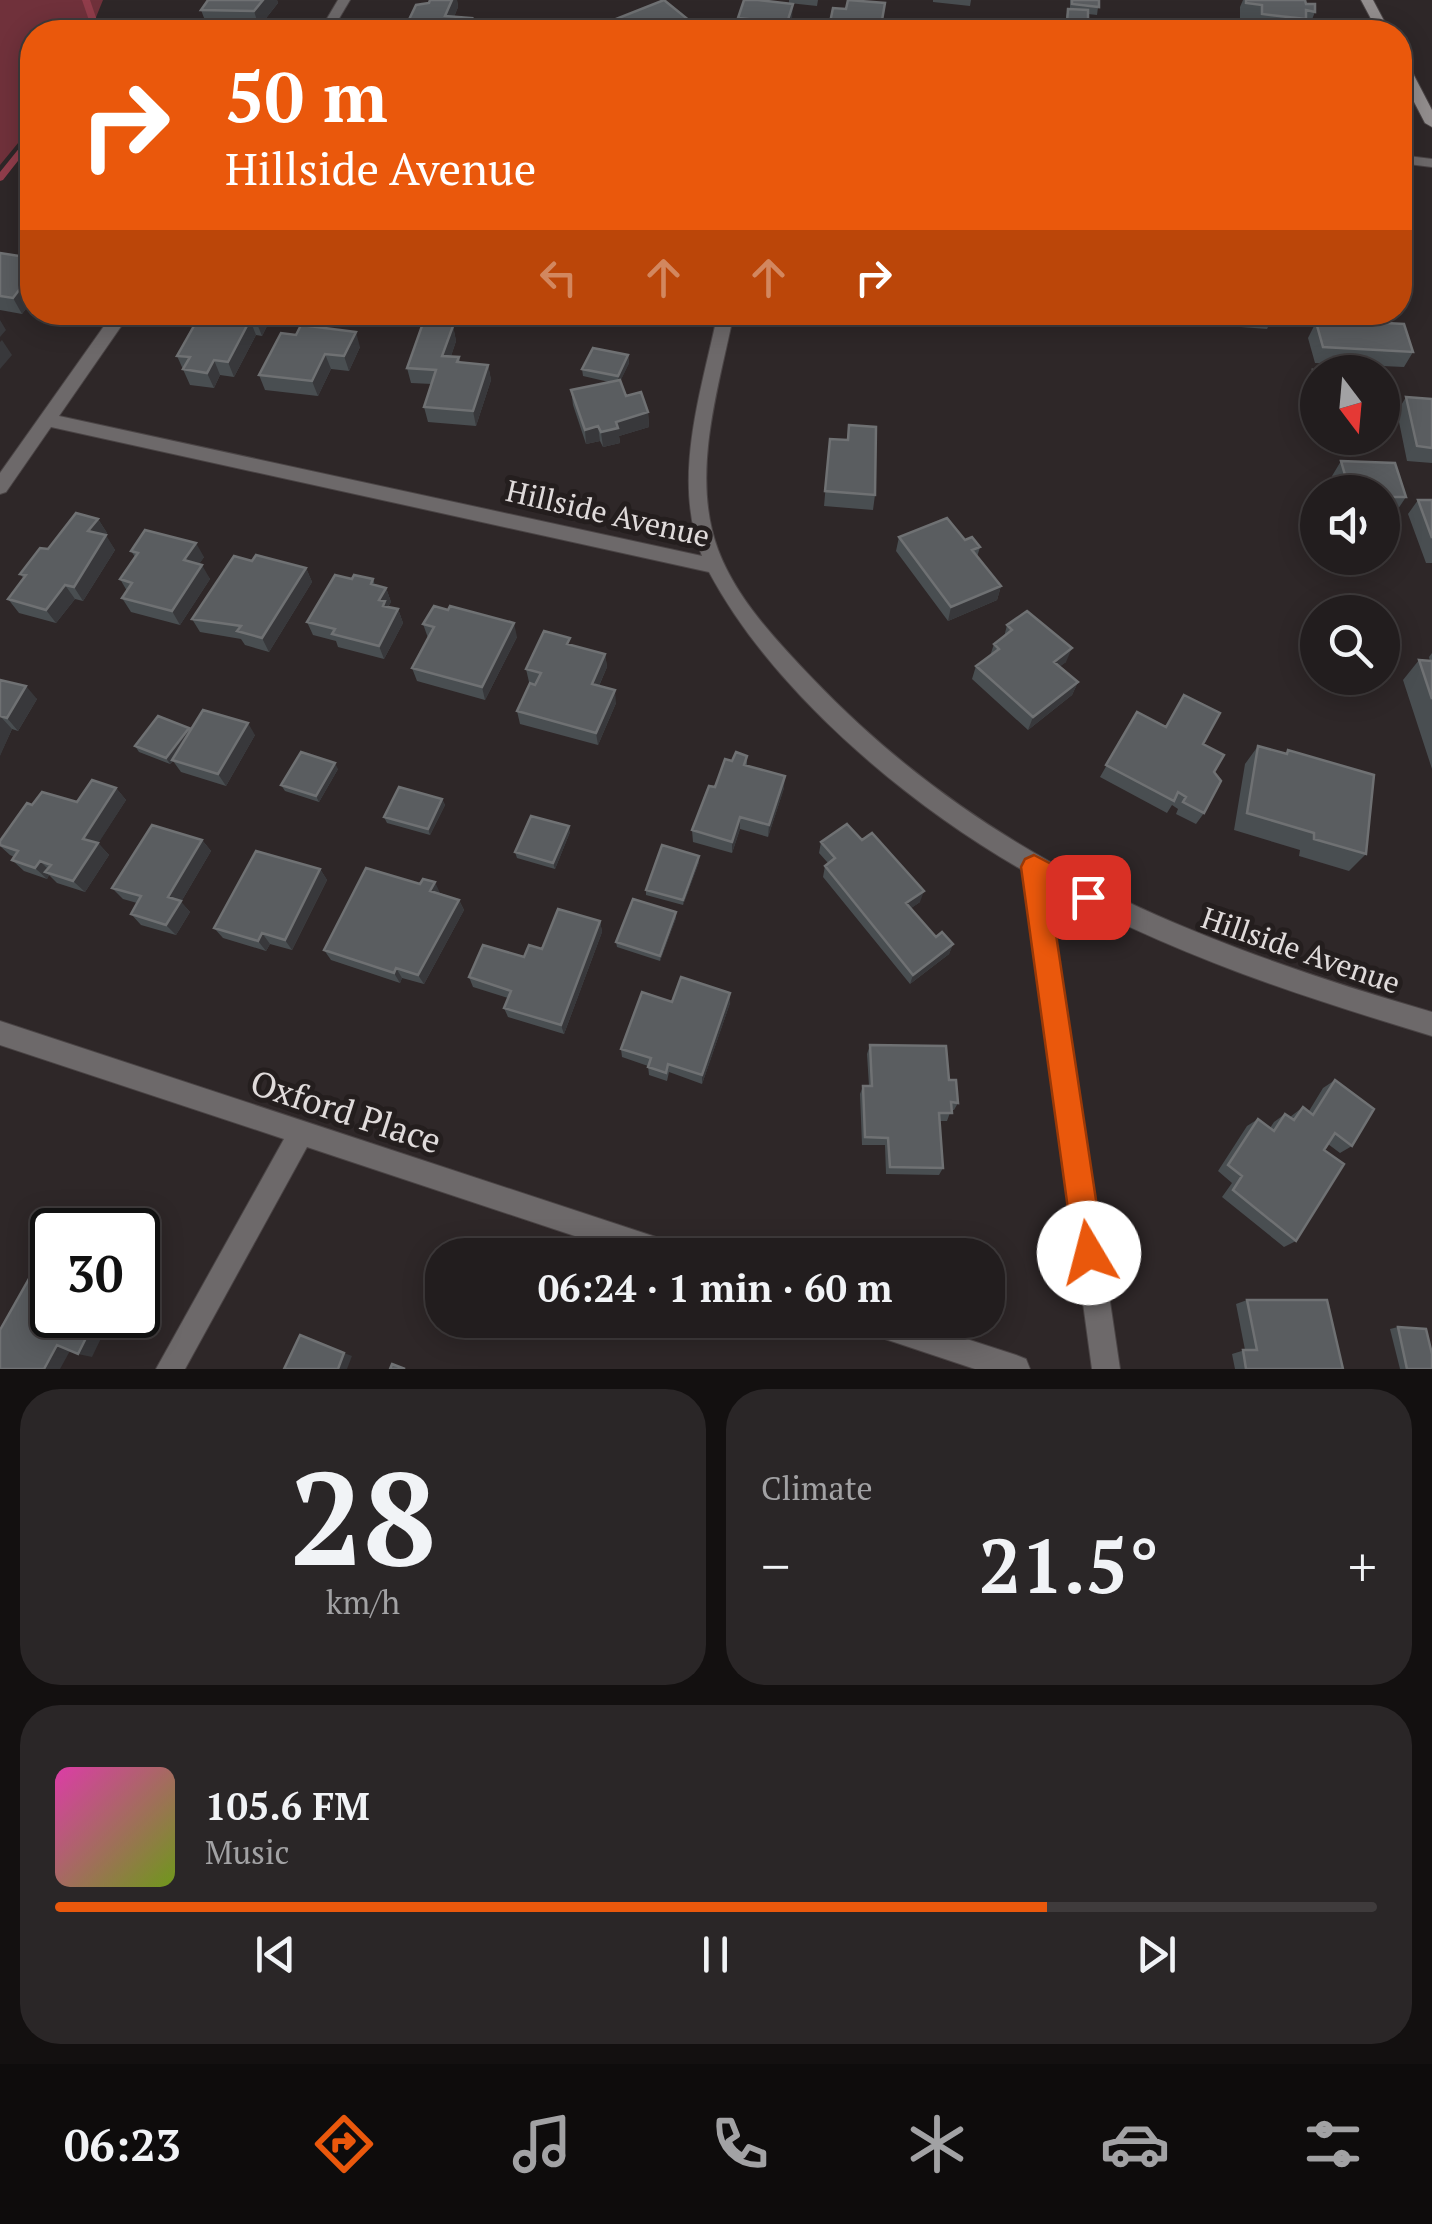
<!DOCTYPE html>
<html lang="en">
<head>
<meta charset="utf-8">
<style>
  :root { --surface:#221d1e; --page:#2a2627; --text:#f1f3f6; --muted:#a2a2a4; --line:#3f3b3c; --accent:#ea580c }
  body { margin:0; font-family:"PT Serif",serif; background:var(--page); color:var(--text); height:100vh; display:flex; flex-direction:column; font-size:38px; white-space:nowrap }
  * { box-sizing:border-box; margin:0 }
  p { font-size:32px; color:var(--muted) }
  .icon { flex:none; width:55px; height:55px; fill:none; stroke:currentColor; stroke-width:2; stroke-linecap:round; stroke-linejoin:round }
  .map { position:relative; height:1369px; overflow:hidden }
  .details { display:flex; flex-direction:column; gap:20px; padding:20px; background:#131010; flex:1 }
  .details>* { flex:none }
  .guide { position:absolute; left:20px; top:20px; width:1392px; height:305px; border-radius:40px; box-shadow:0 5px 25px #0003,0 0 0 2px var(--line); background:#ea580c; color:#fff; overflow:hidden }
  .needle { width:65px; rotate:164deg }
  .fabs { position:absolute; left:1300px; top:355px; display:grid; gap:20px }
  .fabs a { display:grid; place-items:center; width:100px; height:100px; border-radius:50%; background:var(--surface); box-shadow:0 5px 25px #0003,0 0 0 2px var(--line); font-size:50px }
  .speed { position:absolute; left:30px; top:1208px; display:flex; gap:20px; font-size:50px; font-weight:700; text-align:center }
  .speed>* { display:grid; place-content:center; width:130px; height:130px; border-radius:50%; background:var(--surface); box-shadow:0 5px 25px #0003,0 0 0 2px var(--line); line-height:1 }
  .speed .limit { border:5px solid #111; border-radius:15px; background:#fff; color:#111 }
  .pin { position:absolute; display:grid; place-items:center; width:85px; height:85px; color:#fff; margin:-42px; border-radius:20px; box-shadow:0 5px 15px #0006 }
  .me { position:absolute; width:110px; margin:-55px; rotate:352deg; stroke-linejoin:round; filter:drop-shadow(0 0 8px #0008) }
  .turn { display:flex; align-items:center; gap:35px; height:210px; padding:0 40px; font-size:45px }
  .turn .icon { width:130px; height:130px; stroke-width:2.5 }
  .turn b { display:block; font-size:70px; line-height:85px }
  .lanes { display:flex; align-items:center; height:95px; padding:0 40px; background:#0003; justify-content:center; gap:50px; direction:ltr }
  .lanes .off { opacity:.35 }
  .big { font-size:75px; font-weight:800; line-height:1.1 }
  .details .widget { flex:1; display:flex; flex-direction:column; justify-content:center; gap:15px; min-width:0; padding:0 35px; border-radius:40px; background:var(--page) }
  .details .dial { align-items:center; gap:0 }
  .dial b { font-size:130px; line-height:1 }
  .song { display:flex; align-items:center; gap:30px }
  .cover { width:120px; height:120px; border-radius:15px; background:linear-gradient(135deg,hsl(320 70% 55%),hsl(80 70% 35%)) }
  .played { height:10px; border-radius:5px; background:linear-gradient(90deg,var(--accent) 75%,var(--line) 75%) }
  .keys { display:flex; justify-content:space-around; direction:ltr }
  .heat { display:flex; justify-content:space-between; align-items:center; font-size:55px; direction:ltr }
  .details .tiles { flex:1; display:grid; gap:20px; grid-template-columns:1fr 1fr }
  .widget:last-child { grid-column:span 2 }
  .trip { position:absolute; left:425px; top:1238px; width:580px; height:100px; border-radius:40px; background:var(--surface); box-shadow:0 5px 25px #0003,0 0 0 2px var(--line); font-weight:800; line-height:100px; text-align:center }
  .tab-bar { display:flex; height:160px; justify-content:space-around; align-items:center; background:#0e0c0c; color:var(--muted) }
  .tab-bar .icon { width:70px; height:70px }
  .tab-bar .on { color:var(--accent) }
  .tab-bar b { font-size:45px; color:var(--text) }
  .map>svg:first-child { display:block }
  .green { fill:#70313b }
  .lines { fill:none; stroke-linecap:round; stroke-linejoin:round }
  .stream { fill:#913d4b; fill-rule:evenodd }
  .minor-casing { stroke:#4a4445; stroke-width:2 }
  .secondary-casing { stroke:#4a4445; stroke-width:2 }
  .minor { fill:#6d696a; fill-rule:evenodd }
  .secondary { fill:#938e8e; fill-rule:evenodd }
  .wall { fill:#494e51 }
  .shaded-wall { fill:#38383b }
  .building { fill:#5a5d60; stroke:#6f7173; stroke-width:2.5 }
  .route { fill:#ea580c; stroke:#983908; stroke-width:2.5 }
  .labels { text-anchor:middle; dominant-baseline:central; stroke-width:10; stroke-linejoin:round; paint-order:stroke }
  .street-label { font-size:30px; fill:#e0dbdb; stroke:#241e1e }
  .near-street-label { font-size:35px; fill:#e0dbdb; stroke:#241e1e }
</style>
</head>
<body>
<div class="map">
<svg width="1432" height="1369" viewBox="0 0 1432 1369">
  <rect width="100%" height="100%" fill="#2e2728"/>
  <path class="green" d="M0,0H103L90,32H32V126L0,165Z"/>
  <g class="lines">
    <path class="stream" d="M82,0H90L101,32H93Z
      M32,135V143L3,180L0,181V172L29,136Z"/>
    <g class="minor-casing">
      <path id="minor" d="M338,0H350L331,32H319Z
        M1400,155L1432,159V167L1400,163Z
        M114,312H131L59,416L702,556C671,478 702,390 718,312H734C720,382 695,459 712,530C726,588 772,636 813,679C987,861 1195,943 1432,1012V1036C1300,996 1167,953 1048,885L1120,1369H1092L1024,871C907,804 773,692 709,572L51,427L6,492L0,494V473Z
        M0,1021L671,1242L680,1246L684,1255H632L307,1147L185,1369H156L284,1139L0,1045Z
        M854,1320H908L1016,1355L1026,1359L1030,1369H975L867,1333L858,1329Z"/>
    </g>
    <g class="secondary-casing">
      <path id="secondary" d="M1361,0H1373L1390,32H1378Z
        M1400,58L1407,62L1432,110V127L1425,123L1400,75Z"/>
    </g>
    <use href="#minor" class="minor"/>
    <use href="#secondary" class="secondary"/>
  </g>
  <path class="wall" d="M208,0H277L278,3L259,27L230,26L206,23L201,10Z
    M430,0H457L458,7L454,17L472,18L475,32H406L405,28Z
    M789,0H818L817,6L789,3Z
    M933,0H971L970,6L933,2Z
    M1070,0H1099L1097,15L1088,14L1086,32L1066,31V17L1068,9H1070Z
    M1243,0H1305L1306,4L1315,12L1309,27L1304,26L1301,32L1256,30V20L1240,19V7Z
    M738,18L792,19L788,32H737Z
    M603,24L691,32H603Z
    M32,217V244L23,229Z
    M0,253L32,258V306H28L22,314L0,310Z
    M232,312H267L270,320L262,336L256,335L234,377L220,375L214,388L190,385L177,356L227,320Z
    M282,312H318L312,323L284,320Z
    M1226,312H1269L1271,321L1267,329L1228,326Z
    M1330,312H1383L1386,323L1413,352L1404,367L1315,363L1308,338L1316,322L1325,323Z
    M453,326L456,341L451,356L459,357L460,362L488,365L491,380L476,426L428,422L424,407L432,384L411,383L407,368Z
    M281,333L360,347L349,371L331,369L318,396L265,390L259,375Z
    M628,355L629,363L620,381L626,396L648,412L649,427L619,436L620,443L603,447L600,441L586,444L573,405L571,390L609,382L583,376L582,369Z
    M1313,370L1318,372V407H1312L1309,378Z
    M1406,397L1432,399V463L1407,461L1397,412Z
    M830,439L875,495L873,510L824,506Z
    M1341,461L1406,497L1396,512L1382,511V492H1337L1332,476Z
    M1418,500H1432V563H1426L1408,514Z
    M98,519L107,533L105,535L115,550L83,601L75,599L56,623L19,613L8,599L24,579L20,574L48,549Z
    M899,537L965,540L980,547L977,557L1001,586L997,600L948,621L896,551Z
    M131,551L204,557L199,564L210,579L180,625L131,612L122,598L127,591L120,579L135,557Z
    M252,561L306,568L312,582L269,652L245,645L241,639L200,632L192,619Z
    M352,579H373L375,585L386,588L391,602L388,607L398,609L403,623L384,659L338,647L336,641L313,635L307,622Z
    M423,624L517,637L485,700L417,681L412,668L428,638Z
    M1007,625L1066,662L1060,666L1078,682L1072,695L1028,730L972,679L976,666L990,656L994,644L1004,637Z
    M571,645L605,654L607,667L599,686L616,703L598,745L520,724L517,711L536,684L529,682L526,669Z
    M1432,653V769L1403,680L1419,660L1430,661L1429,657Z
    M0,680L37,699L18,731L12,729L0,755Z
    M1137,712L1203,744L1214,772L1204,813L1196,824L1176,814L1178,809L1172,805L1167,813L1100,777Z
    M190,730L255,735L226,786L181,772L173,761L170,764L139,752L135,746Z
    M1258,746L1286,753L1288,750L1366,854L1349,871L1299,856L1300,850L1234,830L1245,764Z
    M747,756V766L784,788L768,837L740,829L732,853L693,842L692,830L715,787L732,761Z
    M338,769L319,802L285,791L281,785Z
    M116,788L126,800L98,843L109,855L85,892L57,883L49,875L47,879L24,871L12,860L14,857L10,855L0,846V841L32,805L77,802Z
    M442,799L445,805L430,835L387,823L384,817Z
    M570,832L555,869L517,858L515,852Z
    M202,840L211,851L181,902L190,912L176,935L141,925L131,914L137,903L123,899L112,888Z
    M821,842L920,902L911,908L936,937L953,944L949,954L910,984L823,877L825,866L828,863L819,853Z
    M699,862L683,905L646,895V890Z
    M320,869L327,880L292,950L270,944L266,951L223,938L214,928Z
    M440,893L459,900L464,910L424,984L402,978L400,983L331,960L324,950Z
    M676,918L660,961L617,947L616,942Z
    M600,921L602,932L564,1034L508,1017L504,1008L508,998L473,987L469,977L524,957Z
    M730,993V1003L702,1084L669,1072L667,1081L649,1075L648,1066L622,1057L621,1049L672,1002Z
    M870,1045L949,1080L958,1103L954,1110H951L947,1121H940L943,1168L939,1175L886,1174L885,1145H862L860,1094L863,1086H869L867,1054Z
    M1335,1080L1352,1146L1340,1153L1328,1144L1324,1150L1296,1241L1284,1247L1222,1197L1232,1183L1218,1171L1247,1126L1258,1119L1270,1128L1274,1122L1285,1114L1290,1117L1303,1107L1309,1111L1323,1088Z
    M1247,1300L1343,1369H1235L1232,1354L1245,1350L1236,1304Z
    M1398,1327L1432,1369H1400L1390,1329Z"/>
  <path class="shaded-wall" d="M263,0H277L278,3L259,27L254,11Z
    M452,0H457L458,7L448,32L445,16Z
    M793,4L792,19L788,32H787V23Z
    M472,18L475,32H466Z
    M690,21L691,32H661Z
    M19,290L28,306L22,314L13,298Z
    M260,312H267L270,320L262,336L256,321Z
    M311,312H318L312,323L310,315Z
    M0,320L6,330L0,337Z
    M250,320L256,335L234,377L228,362Z
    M453,326L456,341L446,371L442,356Z
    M356,332L360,347L349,371L344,356Z
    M2,340L12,355L0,369V342Z
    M325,354L331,369L318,396L312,381Z
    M628,355L629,363L619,384L618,376Z
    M214,360L220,375L214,388L207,373Z
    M488,365L491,380L476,426L473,411Z
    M648,412L649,427L619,436L620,443L603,447L601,432L616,422Z
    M598,426L600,441L586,444L585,430Z
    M98,519L107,533L97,545L88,531Z
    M106,535L115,550L83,601L74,587Z
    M196,543L204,557L192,574L184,560Z
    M202,565L210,579L180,625L172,611Z
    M306,568L312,582L269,652L262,638Z
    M65,585L75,599L56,623L46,610Z
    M1001,586L997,600L948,621L951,607Z
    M386,588L391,602L387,608L390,615L379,600Z
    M398,609L403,623L384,659L379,646Z
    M514,623L517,637L485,700L482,687Z
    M1072,648L1066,662L1049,675L1054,662Z
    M605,654L607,667L594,697L592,684Z
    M1078,682L1072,695L1028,730L1033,717Z
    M26,686L37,699L18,731L7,718Z
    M615,690L616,703L598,745L596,733Z
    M0,716L12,729L0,756Z
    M248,723L255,735L226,786L218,774Z
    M189,728L193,734L170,764L166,758Z
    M335,763L338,769L319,802L316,796Z
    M785,776L784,788L768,837L769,825Z
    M116,788L126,800L94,850L83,839Z
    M442,799L445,805L430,835L428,829Z
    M740,817V829L732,853V842Z
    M569,826L570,832L555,869L553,863Z
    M202,840L211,851L181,902L190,912L176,935L166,925L168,897Z
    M98,843L109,855L85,892L73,881Z
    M699,856V862L683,905V900Z
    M40,861L51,872H45L49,875L47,879L35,868Z
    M320,869L327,880L292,950L285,940Z
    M435,882L440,893L435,902L430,891Z
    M924,891L920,902L903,914L906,903Z
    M459,900L464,910L424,984L418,975Z
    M676,912V918L660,961V956Z
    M600,921L602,932L564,1034L561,1025Z
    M262,933L270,944L266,951L258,941Z
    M953,944L949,954L910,984L913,975Z
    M396,968L402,978L400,983L394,973Z
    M730,993V1003L702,1084V1075Z
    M108,1315H123L114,1333L105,1330L92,1357L78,1354L92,1326Z
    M57,1345L71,1349L60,1369H44Z
    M344,1353L352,1356L347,1369H338Z"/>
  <path class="building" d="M208,0H263L254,11L201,10Z
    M430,0H452L445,16L472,18L466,32L405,28L416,5L429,3Z
    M664,0L690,21L661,32H613L603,24Z
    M744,0H758L793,4L787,23L738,18Z
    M848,0L885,3L880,32H828L833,8L846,9Z
    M1072,0H1099V7L1072,4Z
    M1246,0H1305L1306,4H1315V12L1306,10V19L1262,14V5L1246,3Z
    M1068,9L1088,10V24L1067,23Z
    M193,21L252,29L249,32H184Z
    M913,21H968V26H972L971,32H912Z
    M1007,27L1033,29V32H993V30L1006,31Z
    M32,217V230L23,229Z
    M1400,251L1405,273L1400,272Z
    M0,253L32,258V296H29L31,292L19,290L13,298L0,296Z
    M232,312H260L256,321L250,320L228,362L214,360L207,373L183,369L190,357L177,356L199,317L227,320Z
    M284,312H311L310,315Z
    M1230,312H1269L1271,321L1231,318Z
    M1333,312H1383L1386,323L1404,324L1413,352L1323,347L1316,322L1336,323Z
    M423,323L453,326L442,356L459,357L457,362L488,365L473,411L424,407L436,370L407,368Z
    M301,325L356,332L344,356L325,354L312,381L259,375L281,333L296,335Z
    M593,348L628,355L618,376L582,369Z
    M1313,370L1334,372H1318V399H1316Z
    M620,380L626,396L641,392L648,412L616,422L618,428L601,432L598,426L585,430L571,390Z
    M1406,397L1432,399V448L1417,446Z
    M849,425L876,427L875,495L825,491L830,439L848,440Z
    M1341,461L1395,463L1406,497H1382V492H1350Z
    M1418,500H1432V538Z
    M76,513L98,519L88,531L106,535L74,587L65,585L46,610L8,599L26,575L20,574L40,548L48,549Z
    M947,518L965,540L972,537L980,547L972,550L1001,586L951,607L899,537Z
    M145,530L196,543L184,560L202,565L172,611L122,598L132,583L120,579L138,553L131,551Z
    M256,555L306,568L262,638L237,631L241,626L192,619L234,556L252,561Z
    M335,575L352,579L354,575L373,579L371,584L386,588L379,600L385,601L383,606L398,609L379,646L332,634L335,629L307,622Z
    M434,606L448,610L450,606L514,623L482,687L412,668L434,627L423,624Z
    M1027,611L1072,648L1054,662L1078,682L1033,717L976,666L999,649L994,644L1012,630L1007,625Z
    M544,631L570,638L567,644L605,654L592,684L615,690L596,733L517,711L530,683L535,685L541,673L526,669Z
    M1419,660L1432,661V699Z
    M0,680L26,686L7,718L0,716Z
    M1184,695L1220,713L1203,744L1224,755L1214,772L1221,781L1204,813L1183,802L1186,797L1178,792L1174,801L1106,765L1137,712L1166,727Z
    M203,710L248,723L218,774L172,760Z
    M158,716L189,728L166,758L135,746Z
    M1258,746L1287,754L1288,750L1374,775L1366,854L1314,839V833L1247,813Z
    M301,752L335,763L316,796L281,785Z
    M736,752L747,756L744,765L785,776L769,825L740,817L732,842L692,830L709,786L715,787L725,759L732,761Z
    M92,780L116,788L83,839L98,843L73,881L45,872L51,865L40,861L35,868L12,860L18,851L0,845V841L27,803L32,805L42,792L77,802Z
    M399,787L442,799L428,829L384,817Z
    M531,816L569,826L553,863L515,852Z
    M847,824L862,840L872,833L924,891L906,903L936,937L942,932L953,944L913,975L825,866L835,858L821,842Z
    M152,825L202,840L168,897L181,901L166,925L131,914L141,896L112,888Z
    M662,845L699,856L683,900L646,890Z
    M256,851L320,869L285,940L262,933L258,941L214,928Z
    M366,868L420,884L423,879L435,882L430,891L459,900L418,975L396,968L394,973L324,950Z
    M633,899L676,912L660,956L616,942Z
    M558,909L600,921L561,1025L504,1008L511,991L469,977L483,945L524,957L529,945L542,949Z
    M681,977L730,993L702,1075L668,1064L666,1073L648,1067L651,1058L621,1049L642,992L672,1002Z
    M870,1045L946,1046L949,1080H956L958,1103L951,1102L952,1113H939L943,1168L890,1167L888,1138L865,1137L863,1086H872Z
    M1335,1080L1374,1109L1352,1146L1335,1133L1324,1150L1344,1164L1296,1241L1233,1190L1242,1176L1228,1165L1258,1119L1274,1131L1285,1114L1294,1120L1303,1107L1313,1115Z
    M62,1221L86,1230H57Z
    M52,1238V1315H108L101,1329L92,1326L78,1354L57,1345L44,1369H0V1330Z
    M1247,1300H1327L1343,1369H1246L1243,1350H1257Z
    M1398,1327L1426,1329L1432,1354V1369H1407Z
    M300,1335L344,1353L338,1369H284Z
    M392,1364L405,1369H390Z"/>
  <path class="route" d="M1034,855L1097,888L1101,897L1097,905L1088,908L1049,888L1104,1253L1099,1263L1089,1268L1079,1263L1074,1253L1021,867L1025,859Z"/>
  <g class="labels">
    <g class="street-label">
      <text transform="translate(608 513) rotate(13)">Hillside Avenue</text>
      <text transform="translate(1301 950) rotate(19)">Hillside Avenue</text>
    </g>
    <g class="near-street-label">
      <text transform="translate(346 1111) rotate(18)">Oxford Place</text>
    </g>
  </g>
</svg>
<div class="fabs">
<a><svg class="needle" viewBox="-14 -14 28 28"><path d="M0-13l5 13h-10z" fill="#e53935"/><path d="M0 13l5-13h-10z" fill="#a2a2a4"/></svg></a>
<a><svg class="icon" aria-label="sound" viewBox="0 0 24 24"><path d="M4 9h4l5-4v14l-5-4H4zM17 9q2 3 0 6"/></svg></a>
<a><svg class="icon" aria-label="search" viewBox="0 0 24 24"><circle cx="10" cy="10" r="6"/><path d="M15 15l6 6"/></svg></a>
</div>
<div class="speed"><div class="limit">30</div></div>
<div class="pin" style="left:1088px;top:897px;background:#d93025"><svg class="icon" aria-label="arrive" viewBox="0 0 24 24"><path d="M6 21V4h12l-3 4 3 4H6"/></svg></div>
<svg class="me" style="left:1089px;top:1253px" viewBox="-20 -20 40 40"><circle r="19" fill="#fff"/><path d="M0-13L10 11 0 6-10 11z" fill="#ea580c"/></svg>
<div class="trip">06:24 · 1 min · 60 m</div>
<div class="guide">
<div class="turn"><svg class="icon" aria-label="right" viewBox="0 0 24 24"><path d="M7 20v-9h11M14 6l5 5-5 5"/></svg><div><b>50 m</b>Hillside Avenue</div></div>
<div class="lanes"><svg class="icon off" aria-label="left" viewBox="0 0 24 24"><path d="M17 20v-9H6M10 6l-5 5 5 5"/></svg><svg class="icon off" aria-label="ahead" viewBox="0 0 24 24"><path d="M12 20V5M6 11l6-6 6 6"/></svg><svg class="icon off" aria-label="ahead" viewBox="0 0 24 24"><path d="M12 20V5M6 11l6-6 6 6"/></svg><svg class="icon" aria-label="right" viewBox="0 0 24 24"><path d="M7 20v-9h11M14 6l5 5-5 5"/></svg></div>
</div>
</div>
<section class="details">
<div class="tiles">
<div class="widget dial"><b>28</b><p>km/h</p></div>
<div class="widget"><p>Climate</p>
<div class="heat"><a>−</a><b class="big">21.5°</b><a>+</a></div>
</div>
<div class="widget">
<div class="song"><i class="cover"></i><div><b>105.6 FM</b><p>Music</p></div></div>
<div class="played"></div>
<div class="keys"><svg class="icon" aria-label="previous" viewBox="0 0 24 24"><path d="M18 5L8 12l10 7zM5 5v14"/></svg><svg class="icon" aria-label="pause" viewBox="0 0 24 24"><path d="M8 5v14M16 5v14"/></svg><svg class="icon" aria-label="next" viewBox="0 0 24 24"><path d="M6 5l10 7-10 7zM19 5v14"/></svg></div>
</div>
</div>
</section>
<nav class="tab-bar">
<b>06:23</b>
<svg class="icon on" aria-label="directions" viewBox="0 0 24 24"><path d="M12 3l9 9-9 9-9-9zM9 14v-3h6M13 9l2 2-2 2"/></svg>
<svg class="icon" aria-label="music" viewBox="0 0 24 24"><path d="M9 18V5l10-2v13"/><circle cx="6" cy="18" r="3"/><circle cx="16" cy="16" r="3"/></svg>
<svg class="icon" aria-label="phone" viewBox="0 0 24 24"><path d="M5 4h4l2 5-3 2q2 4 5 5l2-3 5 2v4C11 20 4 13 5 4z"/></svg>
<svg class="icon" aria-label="climate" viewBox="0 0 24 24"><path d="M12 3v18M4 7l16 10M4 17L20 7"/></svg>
<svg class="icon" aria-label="car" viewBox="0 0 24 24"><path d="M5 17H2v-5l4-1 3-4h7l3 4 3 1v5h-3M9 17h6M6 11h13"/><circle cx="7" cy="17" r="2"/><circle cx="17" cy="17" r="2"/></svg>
<svg class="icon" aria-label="filters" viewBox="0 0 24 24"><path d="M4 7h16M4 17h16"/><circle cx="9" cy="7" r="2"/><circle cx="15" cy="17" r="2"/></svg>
</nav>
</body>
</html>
